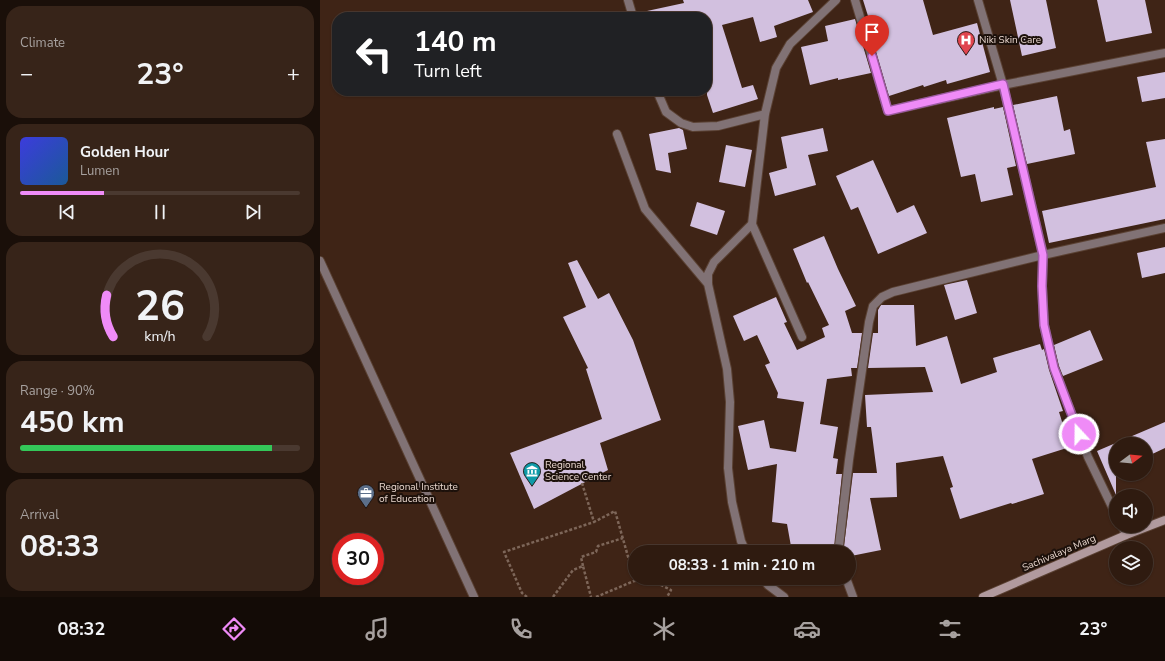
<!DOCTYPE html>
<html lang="en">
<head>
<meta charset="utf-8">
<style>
  :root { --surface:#2f1b10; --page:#372419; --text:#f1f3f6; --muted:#a7a19f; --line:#4a3930; --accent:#ef8bf7 }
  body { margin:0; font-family:"Nunito Sans",sans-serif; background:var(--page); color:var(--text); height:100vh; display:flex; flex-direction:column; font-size:15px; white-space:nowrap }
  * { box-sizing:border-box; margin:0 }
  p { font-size:13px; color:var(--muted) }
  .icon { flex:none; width:22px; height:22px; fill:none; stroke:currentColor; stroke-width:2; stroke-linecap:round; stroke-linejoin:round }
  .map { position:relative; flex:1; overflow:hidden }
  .details { display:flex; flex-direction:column; gap:6px; padding:6px; background:#1a0f09; width:320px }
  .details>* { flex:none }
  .top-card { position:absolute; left:12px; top:12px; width:380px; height:84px; border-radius:16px; box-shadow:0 1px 3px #0004,0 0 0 1px var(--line); background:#202124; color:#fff; overflow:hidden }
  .needle { width:26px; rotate:74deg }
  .fabs { position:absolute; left:789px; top:437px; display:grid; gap:8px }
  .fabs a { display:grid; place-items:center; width:44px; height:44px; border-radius:50%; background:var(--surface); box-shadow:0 1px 3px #0004,0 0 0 1px var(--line); font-size:20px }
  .speed { position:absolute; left:12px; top:533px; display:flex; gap:8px; font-size:20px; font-weight:700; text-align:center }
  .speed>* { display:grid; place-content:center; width:52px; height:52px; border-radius:50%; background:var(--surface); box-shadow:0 1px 3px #0004,0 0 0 1px var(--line); line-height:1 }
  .speed .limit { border:6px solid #d22; background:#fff; color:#111 }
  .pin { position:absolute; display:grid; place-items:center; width:34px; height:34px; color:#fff; margin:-41px -17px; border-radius:50% 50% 50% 0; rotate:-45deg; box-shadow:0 0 4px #0007 }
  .pin .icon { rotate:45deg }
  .me { position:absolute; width:44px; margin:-22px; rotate:339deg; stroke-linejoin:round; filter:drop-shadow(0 0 3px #0008) }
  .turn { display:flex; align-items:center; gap:14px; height:84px; padding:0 16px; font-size:18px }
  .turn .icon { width:52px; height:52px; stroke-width:2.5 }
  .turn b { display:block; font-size:28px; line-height:34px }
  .big { font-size:30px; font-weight:700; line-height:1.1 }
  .details .widget { flex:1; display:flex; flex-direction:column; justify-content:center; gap:6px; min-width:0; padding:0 14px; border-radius:16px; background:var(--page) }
  .details .dial { align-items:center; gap:0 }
  .dial svg { height:104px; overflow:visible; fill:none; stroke:var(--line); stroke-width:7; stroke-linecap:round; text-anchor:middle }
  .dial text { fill:var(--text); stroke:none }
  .song { display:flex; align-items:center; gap:12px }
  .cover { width:48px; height:48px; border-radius:6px; background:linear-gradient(135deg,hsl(240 70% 55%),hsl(210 70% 35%)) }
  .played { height:4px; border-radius:2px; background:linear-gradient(90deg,var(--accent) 30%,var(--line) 30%) }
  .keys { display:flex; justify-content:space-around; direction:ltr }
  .heat { display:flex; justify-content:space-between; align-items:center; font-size:22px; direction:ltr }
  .charge { height:6px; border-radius:3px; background:linear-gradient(90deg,#34c759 90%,var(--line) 0) }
  .trip { position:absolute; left:308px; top:545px; width:228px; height:40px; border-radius:20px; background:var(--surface); box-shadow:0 1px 3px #0004,0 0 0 1px var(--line); font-weight:700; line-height:40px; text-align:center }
  .menu { display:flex; height:64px; justify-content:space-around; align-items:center; background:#130b06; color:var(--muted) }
  .menu .icon { width:28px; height:28px }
  .menu .current { color:var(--accent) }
  .menu b { font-size:18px; color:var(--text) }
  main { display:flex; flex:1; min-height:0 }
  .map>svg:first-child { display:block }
  .building { fill:#d2c0df }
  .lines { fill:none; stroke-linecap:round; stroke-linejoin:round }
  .street-casing { stroke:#5a4133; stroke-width:10 }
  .secondary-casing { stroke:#5a4133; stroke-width:10 }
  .path { stroke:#7d6659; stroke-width:2.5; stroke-dasharray:3 2; stroke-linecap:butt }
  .street { stroke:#817275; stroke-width:8 }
  .secondary { stroke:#b19a9e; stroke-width:8 }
  .route-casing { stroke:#9b5aa1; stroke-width:10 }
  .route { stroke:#ef8bf7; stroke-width:7 }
  .labels { text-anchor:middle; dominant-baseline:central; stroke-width:4; stroke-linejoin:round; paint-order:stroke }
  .poi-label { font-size:10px; fill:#e9d7ce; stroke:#1d110b; text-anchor:start }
  .street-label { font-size:10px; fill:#e9d7ce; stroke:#1d110b }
</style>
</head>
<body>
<main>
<section class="details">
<div class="widget"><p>Climate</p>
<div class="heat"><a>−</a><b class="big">23°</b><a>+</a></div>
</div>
<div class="widget">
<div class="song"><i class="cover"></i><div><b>Golden Hour</b><p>Lumen</p></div></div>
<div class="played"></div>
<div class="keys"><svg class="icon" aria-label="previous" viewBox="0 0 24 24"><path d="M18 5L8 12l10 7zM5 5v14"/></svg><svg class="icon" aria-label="pause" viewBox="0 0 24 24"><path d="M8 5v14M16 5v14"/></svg><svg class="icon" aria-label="next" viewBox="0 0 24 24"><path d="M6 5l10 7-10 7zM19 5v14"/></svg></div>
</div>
<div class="widget dial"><svg viewBox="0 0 100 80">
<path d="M14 69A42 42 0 1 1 86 69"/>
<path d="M14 69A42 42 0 0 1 9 37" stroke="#ef8bf7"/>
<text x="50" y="56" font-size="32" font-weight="700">26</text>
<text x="50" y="72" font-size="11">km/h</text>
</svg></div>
<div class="widget"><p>Range · 90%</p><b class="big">450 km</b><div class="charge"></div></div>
<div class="widget"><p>Arrival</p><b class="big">08:33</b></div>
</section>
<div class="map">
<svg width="845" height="597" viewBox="0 0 845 597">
  <rect width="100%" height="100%" fill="#3f2416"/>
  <path class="building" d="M363,0H488L493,12L454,26L457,37L440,42L433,17L402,25L422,88L433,85L438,99L393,113L387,95V17H327V11L364,3Z
    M543,0H603L613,35L657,23L670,72L627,84L626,80L604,87L603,85L569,96L546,17L548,16Z
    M690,0H726L736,48L702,56Z
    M777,0H825L832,33L786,42Z
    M535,19L551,73L518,80V78L490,85L481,47L508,41L505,26Z
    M845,72V98L822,102L817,77Z
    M737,96L744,131L750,129L755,154L707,164L693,105Z
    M674,107V109L683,107L696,166L687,168L693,195L661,202L655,174L641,177L627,118Z
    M359,128L363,130L367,149L348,153L351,173L336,170L329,134Z
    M503,128L508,151L488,155L496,185L455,196L449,173L467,168L461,137Z
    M845,139V219L729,243L722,211L836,187L826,142Z
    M406,145L432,150L425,187L399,182Z
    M553,160L577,213L594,205L607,233L558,254L538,207L531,210L516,176Z
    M377,202L405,211L397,235L370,226Z
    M504,236L518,269L536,306L525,311L532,333H542L537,368H531L532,376L507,379L500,424L518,427L513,458L518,459L516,474H522L514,552H472L467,524L452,522L457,464L428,470L418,426L444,420L450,448L476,452L484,402L457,398L458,393L445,365L450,363L437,335L424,341L413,316L456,297L467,322L464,323L477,350L505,337L502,328L509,325L488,282L487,283L473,249Z
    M845,247V273L822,278L817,253Z
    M257,260L278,299L289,293L313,340L341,420L280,443L288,470L214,509L190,453L282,419L266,369L268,368L243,317L266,307L248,263Z
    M647,280L657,313L635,320L624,285Z
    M561,305H594L596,346L627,336L641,384L677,372L673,358L720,344L722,350L724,349L729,370L743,411L739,412L750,447L712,459L724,494L692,504L691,503L640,519L630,488L633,487L623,456L576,463L577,497L550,498L561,550L531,556V552H524V546L533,473H557L551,427H547L545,395L613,392L605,367L548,368L553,333H558V310Z
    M770,330L783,360L743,376L739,366L734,345Z
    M845,422V448L826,457V444H796V495L777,451Z"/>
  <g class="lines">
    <g class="street-casing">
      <path id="street" d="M308,0L313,17
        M535,0L568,111L683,85L723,255L845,228
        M658,0L683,85L845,53
        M337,91L346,112L361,123L373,127L398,126L445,114
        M297,134L325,209L388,284
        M0,261L154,597
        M482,337L432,224L445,114L456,68L470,44L516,0
        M802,526L806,535
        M426,552L421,541L412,502L408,468L410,402L407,369L388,284V274L394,262L432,224
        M519,552V546L529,460L549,322L553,306L562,297L573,292L723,255L722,286L724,325L734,368L768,457L796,515
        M442,578L448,585L464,597
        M526,578L533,597"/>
    </g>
    <g class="secondary-casing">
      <path id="secondary" d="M663,597L806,535L845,520"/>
    </g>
    <path class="path" d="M262,483L274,522L295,511L315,581L327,578L351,590L347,597
      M263,566L261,557L276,552L278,546L303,538
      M207,597L202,593L184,552L274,522
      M233,597L253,570L263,566L271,597
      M276,597L314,581"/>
    <use href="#street" class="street"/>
    <use href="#secondary" class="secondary"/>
  </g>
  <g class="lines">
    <g class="route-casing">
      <path id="route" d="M552,56L568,111L683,84L723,255L722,286L724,325L734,368L759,434"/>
    </g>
    <use href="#route" class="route"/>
  </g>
  <defs>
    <g id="hospital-pin" transform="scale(0.9)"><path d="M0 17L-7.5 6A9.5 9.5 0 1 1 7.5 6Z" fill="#e0444e" stroke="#1d110b"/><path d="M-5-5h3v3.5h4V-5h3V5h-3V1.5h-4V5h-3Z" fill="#fff"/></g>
    <g id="museum-pin" transform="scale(0.9)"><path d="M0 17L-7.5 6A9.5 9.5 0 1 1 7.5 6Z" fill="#0f9aa8" stroke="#1d110b"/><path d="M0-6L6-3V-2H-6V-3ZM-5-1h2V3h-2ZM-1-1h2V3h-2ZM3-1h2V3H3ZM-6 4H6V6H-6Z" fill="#fff"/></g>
    <g id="office-pin" transform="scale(0.9)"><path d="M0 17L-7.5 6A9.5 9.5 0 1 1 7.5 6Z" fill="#5c6f8a" stroke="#1d110b"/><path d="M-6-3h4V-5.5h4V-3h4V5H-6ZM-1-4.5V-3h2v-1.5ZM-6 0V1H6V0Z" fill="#fff"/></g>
  </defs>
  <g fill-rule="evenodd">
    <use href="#hospital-pin" x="646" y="40"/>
    <use href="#museum-pin" x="212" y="471"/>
    <use href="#office-pin" x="46" y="493"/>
  </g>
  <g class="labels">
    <g class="poi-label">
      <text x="659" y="40">Niki Skin Care</text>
      <text x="225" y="465">Regional<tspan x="225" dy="12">Science Center</tspan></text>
      <text x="59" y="487">Regional Institute<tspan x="59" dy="12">of Education</tspan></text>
    </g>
    <g class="street-label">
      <text transform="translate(739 553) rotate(-23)">Sachivalaya Marg</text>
    </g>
  </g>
</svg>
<div class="fabs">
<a><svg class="needle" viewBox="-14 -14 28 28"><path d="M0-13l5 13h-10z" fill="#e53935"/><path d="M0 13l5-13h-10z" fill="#a7a19f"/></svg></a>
<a><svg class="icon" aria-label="sound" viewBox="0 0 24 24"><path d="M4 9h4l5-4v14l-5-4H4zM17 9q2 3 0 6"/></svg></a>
<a><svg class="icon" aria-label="layers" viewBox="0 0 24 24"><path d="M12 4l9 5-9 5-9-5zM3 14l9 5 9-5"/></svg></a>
</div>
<div class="speed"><div class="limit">30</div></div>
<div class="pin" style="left:552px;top:56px;background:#d93025"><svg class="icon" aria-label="arrive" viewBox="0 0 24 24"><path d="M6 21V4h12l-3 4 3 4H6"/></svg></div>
<svg class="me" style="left:759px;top:434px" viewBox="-20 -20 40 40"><circle r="17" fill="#ef8bf7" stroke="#fff" stroke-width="3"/><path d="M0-11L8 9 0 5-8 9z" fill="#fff"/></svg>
<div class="trip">08:33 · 1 min · 210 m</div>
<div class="top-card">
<div class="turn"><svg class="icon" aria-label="left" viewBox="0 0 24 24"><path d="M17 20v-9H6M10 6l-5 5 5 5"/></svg><div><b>140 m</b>Turn left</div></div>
</div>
</div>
</main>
<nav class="menu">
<b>08:32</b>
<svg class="icon current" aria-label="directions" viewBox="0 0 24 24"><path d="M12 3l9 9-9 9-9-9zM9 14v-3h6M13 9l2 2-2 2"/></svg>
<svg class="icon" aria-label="music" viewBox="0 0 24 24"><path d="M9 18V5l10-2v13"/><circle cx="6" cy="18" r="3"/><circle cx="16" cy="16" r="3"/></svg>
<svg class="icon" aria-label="phone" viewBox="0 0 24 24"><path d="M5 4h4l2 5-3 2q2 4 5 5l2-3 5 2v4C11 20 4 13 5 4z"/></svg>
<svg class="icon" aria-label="climate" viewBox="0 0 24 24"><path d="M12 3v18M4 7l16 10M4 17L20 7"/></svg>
<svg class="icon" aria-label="car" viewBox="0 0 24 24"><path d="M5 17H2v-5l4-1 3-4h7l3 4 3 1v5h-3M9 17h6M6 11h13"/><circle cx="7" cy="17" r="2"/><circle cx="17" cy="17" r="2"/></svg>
<svg class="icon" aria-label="filters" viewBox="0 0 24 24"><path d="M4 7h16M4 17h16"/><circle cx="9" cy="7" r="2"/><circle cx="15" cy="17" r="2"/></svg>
<b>23°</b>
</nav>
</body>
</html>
